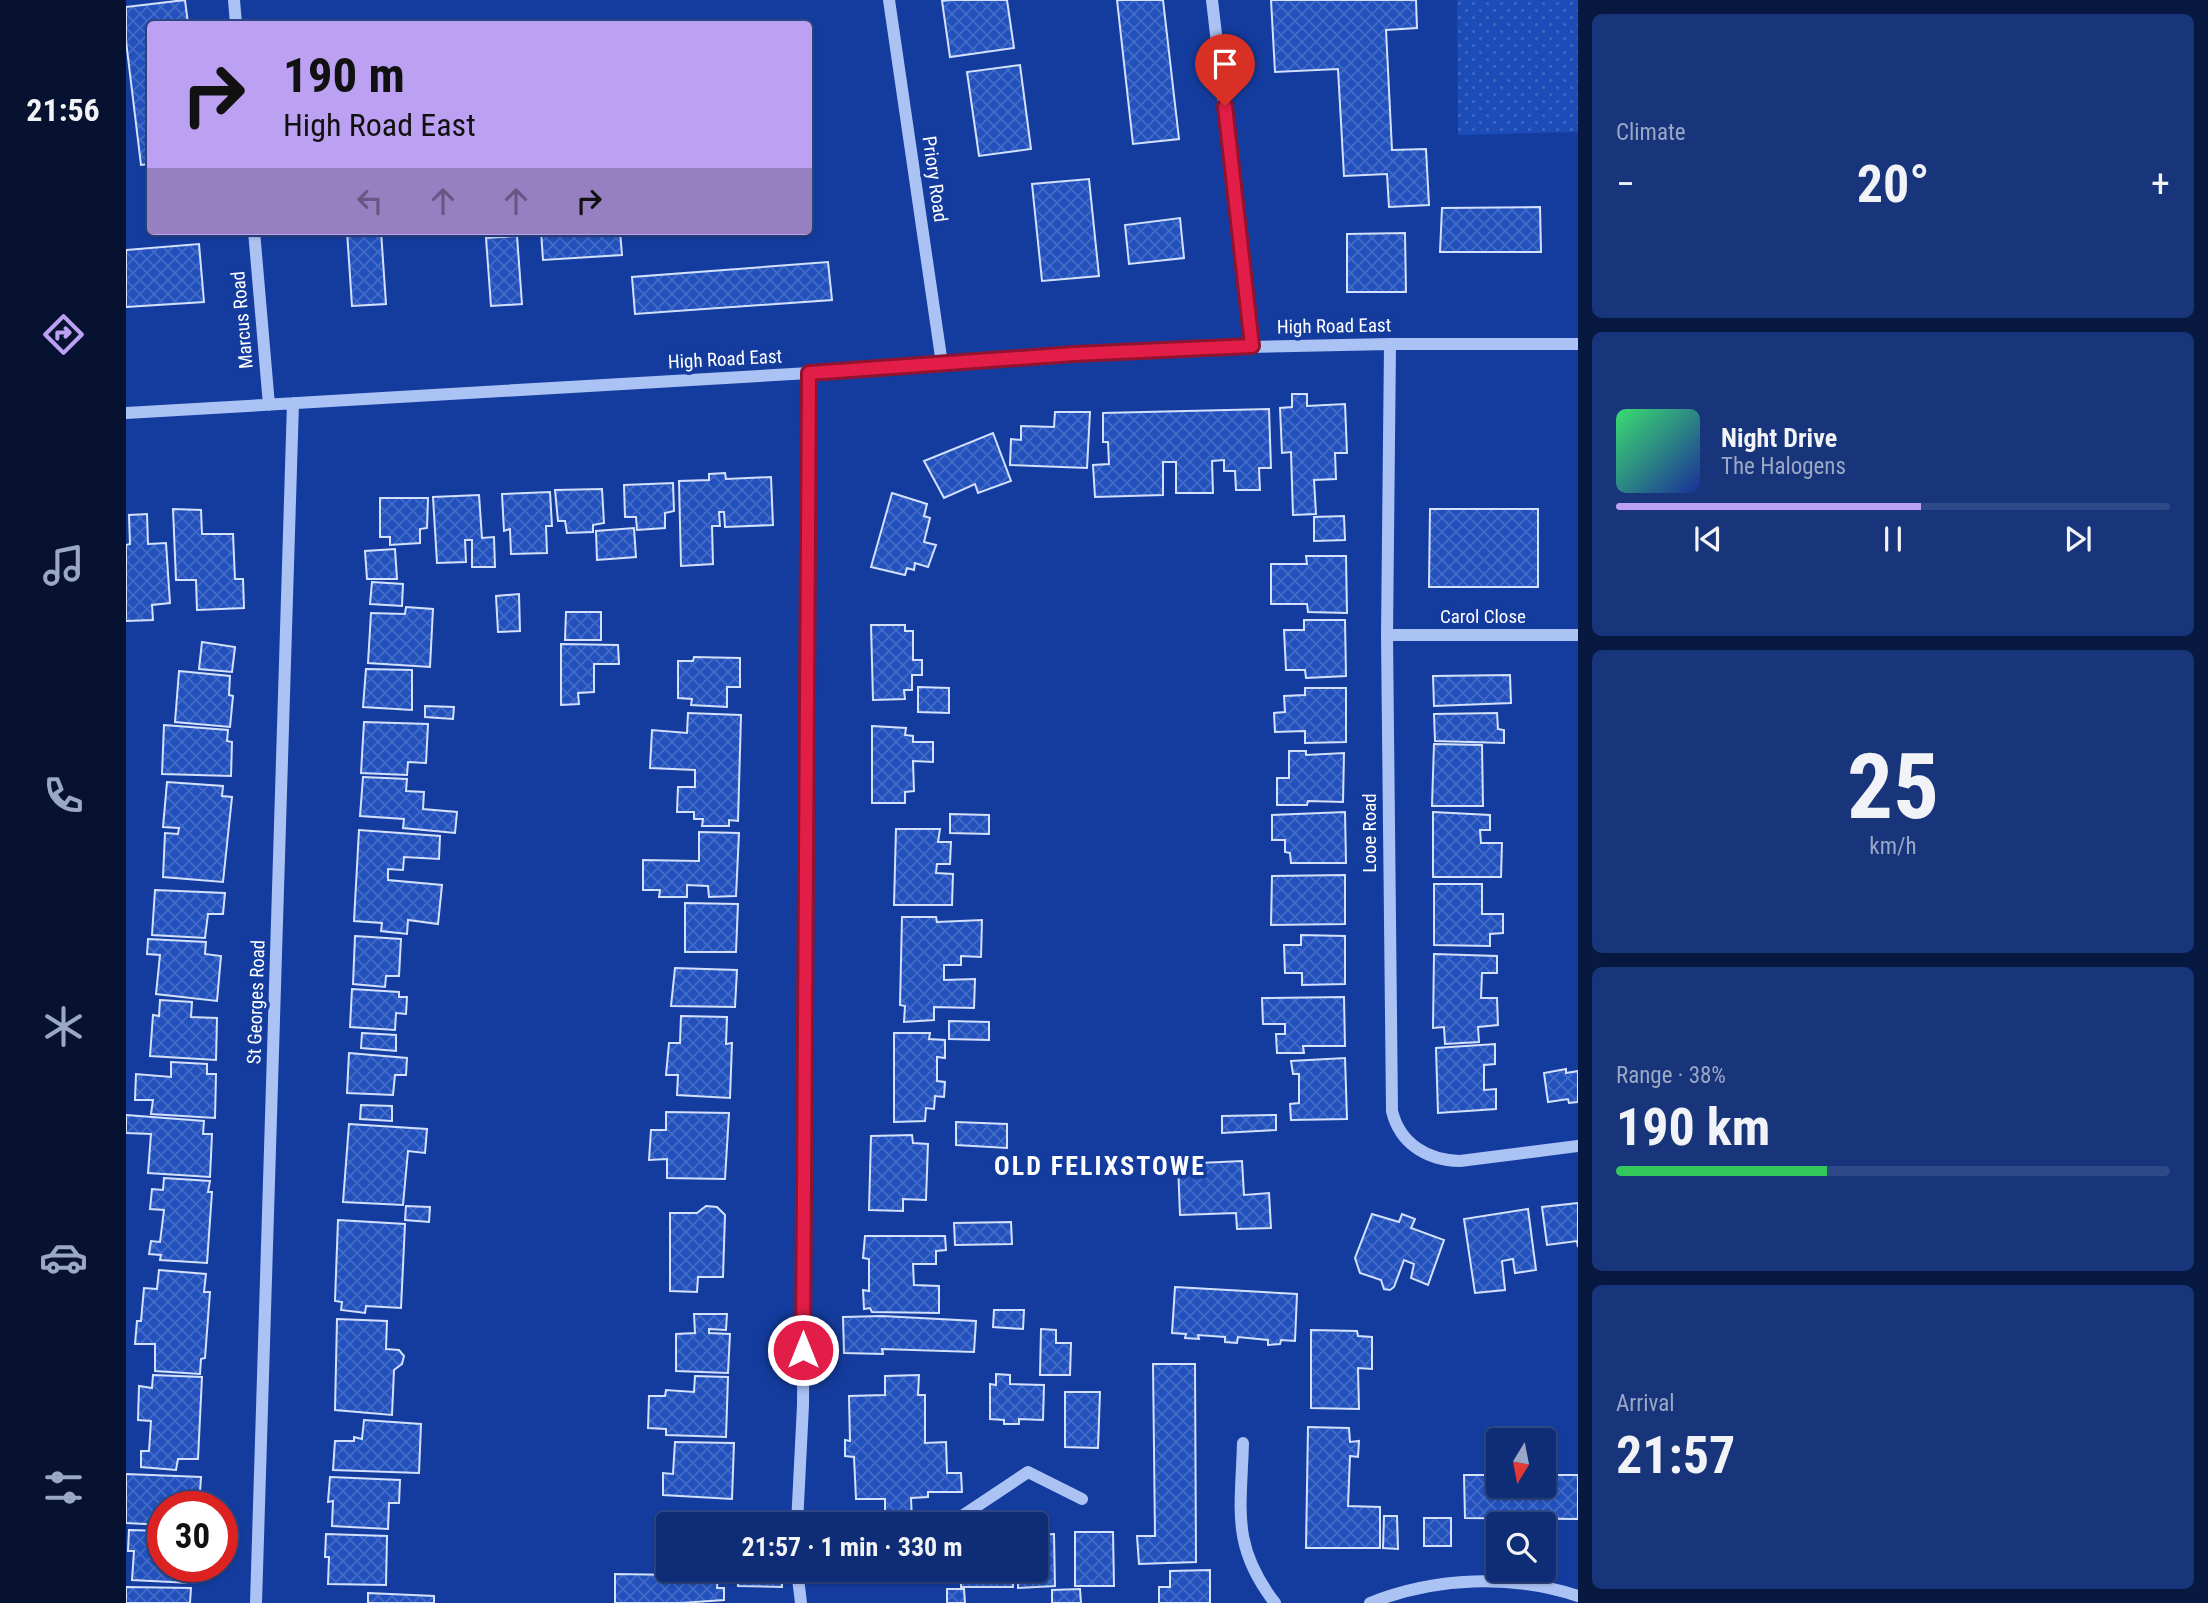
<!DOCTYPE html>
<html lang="en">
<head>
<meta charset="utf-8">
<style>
  :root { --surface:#0f2d76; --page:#18357b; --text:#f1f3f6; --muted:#9ba8c5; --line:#2f4988; --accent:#bca0f2 }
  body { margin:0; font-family:"Roboto Condensed",sans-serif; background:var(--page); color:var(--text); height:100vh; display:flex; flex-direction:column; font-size:26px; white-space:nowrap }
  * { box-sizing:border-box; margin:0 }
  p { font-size:23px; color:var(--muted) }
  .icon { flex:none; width:38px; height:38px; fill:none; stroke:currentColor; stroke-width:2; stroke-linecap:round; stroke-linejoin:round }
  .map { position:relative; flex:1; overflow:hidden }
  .details { display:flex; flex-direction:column; gap:14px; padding:14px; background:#081941; width:630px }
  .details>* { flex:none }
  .banner { position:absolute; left:21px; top:21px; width:665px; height:214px; border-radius:7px; box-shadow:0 2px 5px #0004,0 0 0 2px var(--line); background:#bca0f2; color:#111; overflow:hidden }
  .needle { width:46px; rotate:190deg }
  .tools { position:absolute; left:1360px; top:1428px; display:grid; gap:14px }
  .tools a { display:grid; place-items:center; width:70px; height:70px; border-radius:7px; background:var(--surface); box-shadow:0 2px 5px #0004,0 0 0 2px var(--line); font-size:35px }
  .speed { position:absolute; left:21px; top:1491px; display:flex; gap:14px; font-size:35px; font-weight:700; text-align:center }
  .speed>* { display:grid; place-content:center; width:91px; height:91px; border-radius:50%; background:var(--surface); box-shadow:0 2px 5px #0004,0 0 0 2px var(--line); line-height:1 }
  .speed .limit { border:10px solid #d22; background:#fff; color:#111 }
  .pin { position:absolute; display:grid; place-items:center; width:60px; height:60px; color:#fff; margin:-72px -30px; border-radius:50% 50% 50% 0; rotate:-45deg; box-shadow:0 0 7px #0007 }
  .pin .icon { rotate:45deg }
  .me { position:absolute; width:77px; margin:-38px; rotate:0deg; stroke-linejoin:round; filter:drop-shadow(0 0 5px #0008) }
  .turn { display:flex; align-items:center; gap:24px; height:147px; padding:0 21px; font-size:32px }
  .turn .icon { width:91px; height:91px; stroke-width:2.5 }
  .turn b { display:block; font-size:49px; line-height:60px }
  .lanes { display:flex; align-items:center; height:66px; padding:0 21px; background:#0003; justify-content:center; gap:35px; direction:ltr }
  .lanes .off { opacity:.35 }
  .big { font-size:52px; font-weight:700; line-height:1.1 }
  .details .widget { flex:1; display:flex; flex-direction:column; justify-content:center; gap:10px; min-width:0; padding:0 24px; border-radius:10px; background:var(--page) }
  .details .dial { align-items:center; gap:0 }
  .dial b { font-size:91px; line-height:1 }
  .song { display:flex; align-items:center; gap:21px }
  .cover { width:84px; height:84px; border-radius:10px; background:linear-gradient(135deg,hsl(140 70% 55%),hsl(230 70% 35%)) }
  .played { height:7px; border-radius:4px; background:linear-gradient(90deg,var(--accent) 55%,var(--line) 55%) }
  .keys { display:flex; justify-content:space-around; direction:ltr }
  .heat { display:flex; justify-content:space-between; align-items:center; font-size:38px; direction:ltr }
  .charge { height:10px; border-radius:5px; background:linear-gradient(90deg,#34c759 38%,var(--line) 0) }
  .trip { position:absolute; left:530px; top:1512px; width:392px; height:70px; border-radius:7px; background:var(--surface); box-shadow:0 2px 5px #0004,0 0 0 2px var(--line); font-weight:700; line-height:70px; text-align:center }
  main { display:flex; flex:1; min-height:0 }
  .dock { display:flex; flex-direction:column; width:126px; justify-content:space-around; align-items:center; background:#06122f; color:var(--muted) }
  .dock .icon { width:49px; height:49px }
  .dock .on { color:var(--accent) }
  .dock b { font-size:32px; color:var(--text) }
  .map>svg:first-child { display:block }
  .park { fill:url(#park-dots) }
  .building { fill:url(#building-cross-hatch); stroke:#d4e1fd; stroke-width:2 }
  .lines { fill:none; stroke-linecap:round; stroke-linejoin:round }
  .minor { stroke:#abc2f4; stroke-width:12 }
  .route-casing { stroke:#92132f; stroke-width:18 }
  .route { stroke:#e11d48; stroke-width:12 }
  .labels { text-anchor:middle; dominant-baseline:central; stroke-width:7; stroke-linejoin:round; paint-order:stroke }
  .street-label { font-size:19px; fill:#fff; stroke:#143c9e }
  .district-label { font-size:26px; font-weight:bold; letter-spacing:2px; fill:#fff; stroke:#143c9e }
</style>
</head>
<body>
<main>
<nav class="dock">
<b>21:56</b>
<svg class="icon on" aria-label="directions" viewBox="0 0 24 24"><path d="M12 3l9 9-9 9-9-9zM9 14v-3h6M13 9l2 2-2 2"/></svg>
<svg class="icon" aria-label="music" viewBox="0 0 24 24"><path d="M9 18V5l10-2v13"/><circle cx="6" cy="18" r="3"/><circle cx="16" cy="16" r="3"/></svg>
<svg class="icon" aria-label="phone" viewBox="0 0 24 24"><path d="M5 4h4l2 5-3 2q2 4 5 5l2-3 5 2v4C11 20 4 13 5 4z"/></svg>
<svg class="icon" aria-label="climate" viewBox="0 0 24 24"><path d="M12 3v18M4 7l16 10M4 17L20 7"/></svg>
<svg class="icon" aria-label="car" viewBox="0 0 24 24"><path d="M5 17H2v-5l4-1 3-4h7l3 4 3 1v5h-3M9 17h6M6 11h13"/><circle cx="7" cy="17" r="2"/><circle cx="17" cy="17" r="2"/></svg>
<svg class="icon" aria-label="filters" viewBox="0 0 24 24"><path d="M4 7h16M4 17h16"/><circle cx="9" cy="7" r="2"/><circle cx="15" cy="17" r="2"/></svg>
</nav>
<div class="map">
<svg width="1452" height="1603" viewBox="0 0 1452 1603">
  <defs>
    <pattern id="park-dots" width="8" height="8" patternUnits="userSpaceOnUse" patternTransform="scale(1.75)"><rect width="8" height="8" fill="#1c4cb8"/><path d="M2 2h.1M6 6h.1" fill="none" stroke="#3e67c3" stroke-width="1.8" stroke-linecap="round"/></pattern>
    <pattern id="building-cross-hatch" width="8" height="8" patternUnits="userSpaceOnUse" patternTransform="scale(1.75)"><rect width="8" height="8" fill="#2251bd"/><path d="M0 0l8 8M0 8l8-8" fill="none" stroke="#436bc7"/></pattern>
  </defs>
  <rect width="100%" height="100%" fill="#143c9e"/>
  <path class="park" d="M1331,0H1452V132L1332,135Z"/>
  <path class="building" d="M59,0L62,24H24V164L15,165L0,41V7Z
    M825,0H881L888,48L824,57L816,1Z
    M991,0H1037L1053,139L1007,144Z
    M1145,0H1290L1291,28L1260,30L1266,150L1300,149L1303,205L1263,207L1261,174L1218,176L1212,69L1149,72Z
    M894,65L905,149L853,156L841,72Z
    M963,179L973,276L916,281L906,184Z
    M1414,207L1415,252H1314L1316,208Z
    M1054,218L1058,258L1003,264L999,225Z
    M221,231H255L260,304L226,306Z
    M415,231H494L496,255L417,260Z
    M1279,233L1280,292H1221V234Z
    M391,236L396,304L365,306L360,238Z
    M73,244L78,302L0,307V250Z
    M702,262L706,300L509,314L506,277Z
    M1166,394H1181V406L1219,404L1221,453H1209L1210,479L1188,480L1190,514L1167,515L1165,452L1156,453L1154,408L1166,407Z
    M1143,409L1145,468H1133L1134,490H1110L1109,471H1098V460L1086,461L1087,493H1050V462H1037V495L969,497L967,465L983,464L982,442H977V413Z
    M929,412H964L961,468L884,465L885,439L895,440V426L928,427Z
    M867,433L885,481L852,493L849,484L818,498L798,461Z
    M599,473L600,479L645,477L647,525L599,527L598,512H593L594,526H586L587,564L555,566L553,481L583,480V474Z
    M547,483L548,511L539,513V528L511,530L510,517H499L498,485Z
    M476,489L478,523L467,525V532L441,533L439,521H432L429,490Z
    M424,492L426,526H420L421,553L385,554L384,529L378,531L376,494Z
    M766,493L801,504L798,516L804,518L798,542L810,545L802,567L789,563L788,570L781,568L779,575L745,567Z
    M353,495L356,538L368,537L369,567H346V540H339L340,562L311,563L307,497Z
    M254,498H302L301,528L294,529V543L264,545V537H254Z
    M47,509L75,510L76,534H107L109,579H117L118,608L71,610L70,580H50Z
    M1304,509H1412V587H1303Z
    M21,514L22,544L40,543L44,603L26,605L27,620L0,621V545L4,544L3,515Z
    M1218,516L1219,540L1188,541V517Z
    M508,528L510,557L471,560L470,531Z
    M269,549L271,579H241L239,551Z
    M1180,556H1220L1221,613L1182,612L1181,604H1145V564H1181Z
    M246,582L277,584L276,606L244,604Z
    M393,594L394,631L372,632L370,596Z
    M280,607L307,609L304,667L242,663L245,613L279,614Z
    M440,612H475V640H439Z
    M1178,620H1219L1220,676L1180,678L1179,670H1160L1158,630H1178Z
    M745,625H779V631H787V660H796V675H786V690H778L779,699L747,700Z
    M76,642L109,647L106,672L73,669Z
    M435,644L492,645L493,664H468V692L452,693L453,704L435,705Z
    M568,657L614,658V687H601V707L565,705L566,699L552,698V661H567Z
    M240,669L286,670V710L237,707Z
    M53,671L104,676L103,695L107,696L104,727L49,722Z
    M1384,675L1385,703L1308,706L1307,676Z
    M792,687L823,688V713L792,712Z
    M1179,688H1220V742L1179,743V731L1149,732L1148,713L1159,712L1158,696L1179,695Z
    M299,706L328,707L327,719L299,717Z
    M562,713L615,715L612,821L603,820V826H576L577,819H568V812H551L552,787H569V770L524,768L526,730L561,733Z
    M1371,713L1372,729L1378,730V743L1309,741L1308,714Z
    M238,722L302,724L300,763L282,762L281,775L235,773Z
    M38,725L102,730L101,741L106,742L105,776L36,774Z
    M746,726L780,728L779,735L787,736V742H807V762L787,761L788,791L779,792V803H746Z
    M1308,744L1356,745L1357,806H1306Z
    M1163,751H1180V755L1218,753L1217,802L1182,801L1181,805H1151V778H1163Z
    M237,777L281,779L280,791L298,792L297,809L331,812L329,833L277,828L278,819L234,816Z
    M41,782L97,786L96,796L106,797L97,882L37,877L39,833L52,834L53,828L37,827Z
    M1219,812L1220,863H1165L1164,853L1159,852V840H1146V815Z
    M1307,812L1364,815V830H1354L1355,843H1376L1375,877H1307Z
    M824,814L863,815V834L824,833Z
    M770,829H814L812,842H825L824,864H811L810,873L827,874L826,905H768Z
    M233,830L314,836L313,859L278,857L277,870L262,869V880L316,885L312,924L282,920L281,934L255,931L256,923L228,921Z
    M573,832L613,833L610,896L583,897L582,886L561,885V897H533L534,890H517V860L573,861Z
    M1219,875V924L1145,925L1146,876Z
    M1308,884H1356V914H1377V933L1364,934V946L1308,945Z
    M29,890L99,893L97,914H82L79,938L26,935Z
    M559,903L612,904L610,952H559Z
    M776,917H810L811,922L856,920L855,957L835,956V965H818V980L849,979L848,1008L808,1007V1020L778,1022L779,1006L774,1005Z
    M1175,935L1219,936V984L1176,985V973H1159L1158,945H1175Z
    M229,936L275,939L273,976H260L259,987L227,984Z
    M22,939L80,942L79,954L95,956L91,1001L30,994L34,955L21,954Z
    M1308,954L1371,956V973H1356L1355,998H1371L1372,1025L1352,1027L1353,1042L1319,1044L1318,1027L1307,1028Z
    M549,968L611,970L609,1007L545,1006Z
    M226,989L273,992V997H281L280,1014L270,1013L269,1030L224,1027Z
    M1218,997L1219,1046H1177L1178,1053H1151L1150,1034H1159V1024H1137L1136,998Z
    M34,1000L66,1002L65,1017L91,1018L90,1060L24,1056L27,1015L33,1016Z
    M555,1016L601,1017L600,1044L606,1043L604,1098L551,1095L552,1075H540L543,1043H554Z
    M823,1021L863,1022V1040L823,1039Z
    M236,1033L270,1035V1051L235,1048Z
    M768,1033H804L803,1039L819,1040V1058L811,1057V1081L819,1082L818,1097L809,1096L808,1109L800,1108L799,1121L768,1122Z
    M1369,1044V1064L1358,1065V1090L1370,1089V1109L1312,1113L1310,1048Z
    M223,1053L281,1058L280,1075H269L267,1095L221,1093Z
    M1219,1058L1221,1119L1165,1120L1164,1104L1173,1103V1074H1167L1165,1061Z
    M45,1062L81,1064V1074H90L89,1118L25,1114L27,1100H9L10,1074L45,1077Z
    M1440,1069V1073L1452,1071V1102L1443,1103L1442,1099L1422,1102L1418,1073Z
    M235,1105L266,1106V1121L234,1119Z
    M540,1112L603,1113L599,1179L541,1178V1159L523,1160L525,1130H540Z
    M0,1115L78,1121L77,1134H86L84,1177L22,1173L25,1134L0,1133Z
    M1150,1115V1130L1096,1133V1116Z
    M830,1122L881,1124V1148L830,1145Z
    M223,1124L301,1129L299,1153L282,1151L277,1205L217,1202Z
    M786,1135L787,1143L802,1144L800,1200L777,1199V1211L743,1210L745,1136Z
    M1116,1161L1118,1195L1143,1193L1145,1228L1111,1229L1110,1213L1054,1215L1052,1164Z
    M38,1178L84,1181L82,1192H86L81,1263L34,1260L35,1255L23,1254L25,1241L34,1242L38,1210L24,1209L26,1189L37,1190Z
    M1452,1203V1247L1451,1241L1421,1245L1416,1207Z
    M280,1206L304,1207L303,1222L279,1220Z
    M580,1206L591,1207L599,1215L597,1277H572L571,1292L544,1291V1213H571Z
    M1402,1209L1410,1270L1389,1273L1387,1259L1376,1261L1379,1290L1349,1293L1338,1219Z
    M1246,1214L1273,1222L1276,1214L1289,1219L1285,1228L1318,1240L1302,1285L1285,1278L1288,1264L1278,1260L1268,1287L1264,1290L1258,1289L1255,1280L1234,1273L1229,1258Z
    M212,1220L279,1224L275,1308L240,1306L239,1313L215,1310L216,1302L209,1301Z
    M885,1222L886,1244L829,1245L828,1223Z
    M739,1236H819L820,1250L810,1251V1264H787L788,1285L813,1286V1313L746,1312L744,1308L738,1309L737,1290L743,1291V1259L737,1258Z
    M33,1270L80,1274L78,1292H84L79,1358L75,1359L74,1374L29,1371V1344H9L11,1321H15L18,1288L31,1289Z
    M1049,1287L1171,1294L1169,1341L1155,1340L1154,1344L1142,1345V1340L1112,1337L1111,1343L1099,1342V1337L1072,1335L1073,1339L1059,1338L1060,1334L1046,1333Z
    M868,1310H898L897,1329L867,1327Z
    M568,1314H601L600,1330L583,1329V1333L604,1334L602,1373L550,1371V1334L569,1333Z
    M756,1316L850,1321L848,1352L756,1349L757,1354L718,1353L717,1317Z
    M211,1319L261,1321L260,1349L273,1350L278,1356L276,1364L268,1370L266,1415L209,1410Z
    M915,1329L930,1330V1343H945L944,1375H914Z
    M1185,1330L1231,1331L1232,1336L1246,1337V1369L1232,1368L1233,1409L1185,1408Z
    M1027,1364H1069L1070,1562L1013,1564L1011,1536H1029Z
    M870,1374L884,1375V1384L918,1385L917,1420L893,1419V1424H878V1420L864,1419V1384L870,1385Z
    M27,1375L76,1377L72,1459H52L50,1470L15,1467V1451H23L25,1421L12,1420L13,1386L26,1388Z
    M793,1375L792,1395H799V1443L820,1442L821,1473H835L836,1492H802V1497L785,1498L786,1521L759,1523V1499H730L728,1457L719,1456V1440L724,1441L723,1396L759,1395V1376Z
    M569,1376L602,1377L600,1437L540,1435V1429L522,1428L523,1396H539L540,1390L568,1392Z
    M939,1392H974L972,1448L939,1447Z
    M238,1420L295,1424L293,1473L207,1470L209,1441H228V1437L236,1439Z
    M1182,1427L1223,1428L1224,1442L1233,1441L1232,1457L1224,1456L1222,1506L1254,1507V1548H1180Z
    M549,1442L608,1443L606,1499L537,1495V1473L547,1474Z
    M0,1474L75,1477L73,1507H37V1525L0,1523Z
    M1338,1475H1372V1486H1418V1475H1452V1519L1339,1518Z
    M204,1477L274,1480L273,1503H263L262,1529L206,1526L207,1501L202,1502Z
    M1258,1516H1271L1272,1549L1257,1548Z
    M1298,1518H1325V1546H1298Z
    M610,1519H657V1524H610Z
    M3,1530L37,1531V1566H65L64,1583L6,1580L8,1551H2Z
    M949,1532H987L988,1586H949Z
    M200,1534L261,1536L260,1585L202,1584L203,1557H199Z
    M928,1534L929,1586L892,1588V1570H910V1535Z
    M553,1570H584V1574H592L591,1588H598V1600L555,1603H489V1574L553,1575Z
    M612,1570H656V1587L612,1586Z
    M823,1570H887V1587H835V1582H824Z
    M1084,1570V1603H1033V1587H1044V1571Z
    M0,1587L65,1588L64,1603H0Z
    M821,1589H838L839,1603H821Z
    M954,1589L955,1603H926V1590Z
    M242,1593L308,1596V1603H242Z"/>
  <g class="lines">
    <path class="minor" d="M108,0L110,24
      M763,0L816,364
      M1086,0L1126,346
      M128,231L143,405
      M1264,344L1261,635L1266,1111C1274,1144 1301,1160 1334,1161L1452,1146
      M0,413L683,373L1026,349L1264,344H1452
      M1261,635H1452
      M1117,1443C1115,1511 1105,1546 1149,1603
      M671,1524L677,1405L683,373
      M824,1524L902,1472L956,1499
      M671,1570L675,1603
      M130,1603L167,403
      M1244,1603C1309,1577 1385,1574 1452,1596"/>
  </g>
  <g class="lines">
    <g class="route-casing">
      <path id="route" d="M677,1350L683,373L948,354L1126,346L1099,106"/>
    </g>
    <use href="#route" class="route"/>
  </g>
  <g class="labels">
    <g class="street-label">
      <text transform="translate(809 179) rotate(82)">Priory Road</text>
      <text transform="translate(116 320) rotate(-95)">Marcus Road</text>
      <text transform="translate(1208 326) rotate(-1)">High Road East</text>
      <text transform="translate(599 359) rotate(-3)">High Road East</text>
      <text x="1357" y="616">Carol Close</text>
      <text transform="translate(1243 833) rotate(-90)">Looe Road</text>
      <text transform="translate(130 1002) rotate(-88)">St Georges Road</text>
    </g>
    <g class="district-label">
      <text x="974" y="1166">OLD FELIXSTOWE</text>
    </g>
  </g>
</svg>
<div class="tools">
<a><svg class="needle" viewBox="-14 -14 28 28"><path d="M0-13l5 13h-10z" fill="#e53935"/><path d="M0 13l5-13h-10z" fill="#9ba8c5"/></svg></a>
<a><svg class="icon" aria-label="search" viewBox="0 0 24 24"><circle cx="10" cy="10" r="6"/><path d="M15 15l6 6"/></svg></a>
</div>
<div class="speed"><div class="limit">30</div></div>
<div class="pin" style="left:1099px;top:106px;background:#d93025"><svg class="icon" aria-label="arrive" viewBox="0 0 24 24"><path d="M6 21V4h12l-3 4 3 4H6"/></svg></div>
<svg class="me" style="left:677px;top:1350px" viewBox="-20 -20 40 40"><circle r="17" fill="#e11d48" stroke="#fff" stroke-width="3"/><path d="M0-11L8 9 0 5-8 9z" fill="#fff"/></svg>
<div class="trip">21:57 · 1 min · 330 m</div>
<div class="banner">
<div class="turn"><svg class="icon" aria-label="right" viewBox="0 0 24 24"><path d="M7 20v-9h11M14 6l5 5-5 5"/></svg><div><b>190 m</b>High Road East</div></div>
<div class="lanes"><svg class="icon off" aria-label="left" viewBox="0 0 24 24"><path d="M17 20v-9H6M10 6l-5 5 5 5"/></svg><svg class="icon off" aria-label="ahead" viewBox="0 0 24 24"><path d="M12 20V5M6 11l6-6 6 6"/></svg><svg class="icon off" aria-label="ahead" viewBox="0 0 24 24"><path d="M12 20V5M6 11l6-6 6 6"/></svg><svg class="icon" aria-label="right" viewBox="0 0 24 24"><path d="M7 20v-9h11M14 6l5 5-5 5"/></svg></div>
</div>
</div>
<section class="details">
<div class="widget"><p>Climate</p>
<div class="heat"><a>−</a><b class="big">20°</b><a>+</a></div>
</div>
<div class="widget">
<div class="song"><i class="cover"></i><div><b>Night Drive</b><p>The Halogens</p></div></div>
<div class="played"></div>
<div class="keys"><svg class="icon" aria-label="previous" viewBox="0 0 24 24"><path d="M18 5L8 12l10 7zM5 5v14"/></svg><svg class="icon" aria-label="pause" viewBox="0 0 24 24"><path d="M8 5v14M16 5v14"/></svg><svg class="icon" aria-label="next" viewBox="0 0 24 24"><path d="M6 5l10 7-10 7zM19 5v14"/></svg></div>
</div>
<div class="widget dial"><b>25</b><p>km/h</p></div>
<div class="widget"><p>Range · 38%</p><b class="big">190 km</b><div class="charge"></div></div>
<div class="widget"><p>Arrival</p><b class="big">21:57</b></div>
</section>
</main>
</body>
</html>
